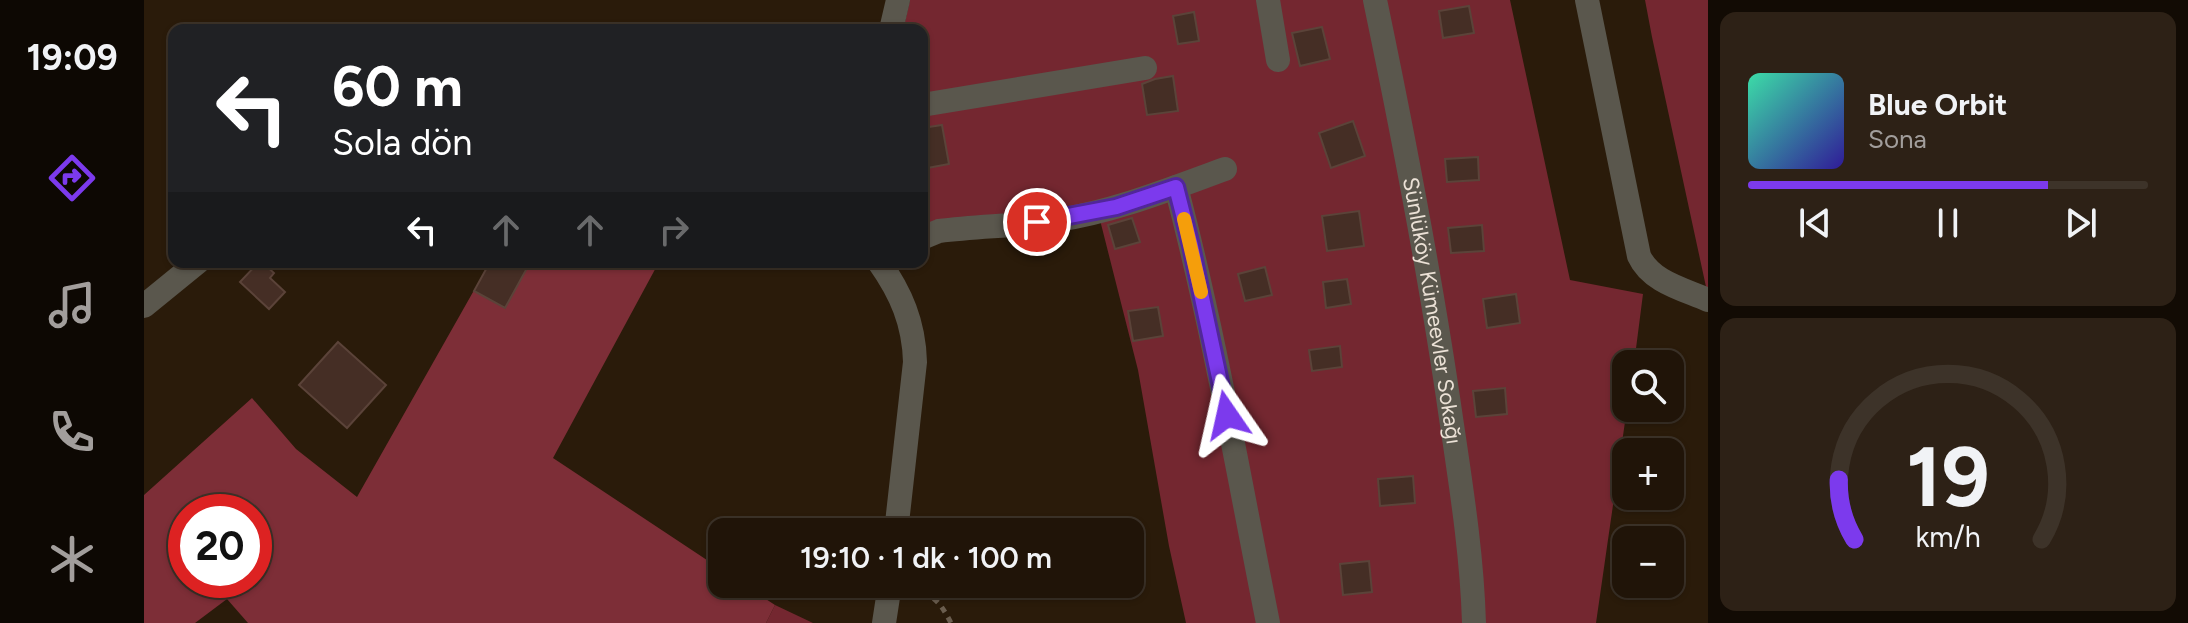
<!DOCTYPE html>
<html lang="tr">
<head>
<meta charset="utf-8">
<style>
  :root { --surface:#201408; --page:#2d2116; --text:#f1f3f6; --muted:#a29e9c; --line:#3d3329; --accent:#7c3aed }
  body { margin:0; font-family:Figtree,sans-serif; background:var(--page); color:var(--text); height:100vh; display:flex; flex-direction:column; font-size:30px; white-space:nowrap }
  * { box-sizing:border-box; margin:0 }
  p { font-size:26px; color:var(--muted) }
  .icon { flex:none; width:44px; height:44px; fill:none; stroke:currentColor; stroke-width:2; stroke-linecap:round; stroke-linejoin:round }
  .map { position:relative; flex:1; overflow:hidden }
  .sheet { display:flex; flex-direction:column; gap:12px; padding:12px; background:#120b04; width:480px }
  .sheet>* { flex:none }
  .hud { position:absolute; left:24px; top:24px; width:760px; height:244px; border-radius:16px; box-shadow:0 2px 6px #0004,0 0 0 2px var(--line); background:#202124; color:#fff; overflow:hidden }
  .tools { position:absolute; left:1468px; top:350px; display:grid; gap:16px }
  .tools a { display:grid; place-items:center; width:72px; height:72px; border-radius:16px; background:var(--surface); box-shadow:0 2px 6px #0004,0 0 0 2px var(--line); font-size:40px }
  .speed { position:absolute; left:24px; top:494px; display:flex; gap:16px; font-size:40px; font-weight:700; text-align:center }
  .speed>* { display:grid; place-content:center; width:104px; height:104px; border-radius:50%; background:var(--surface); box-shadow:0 2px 6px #0004,0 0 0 2px var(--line); line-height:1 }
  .speed .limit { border:12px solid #d22; background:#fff; color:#111 }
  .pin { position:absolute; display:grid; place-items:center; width:68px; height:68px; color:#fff; margin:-34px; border:4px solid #fff; border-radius:50%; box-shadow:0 2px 8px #0007 }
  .me { position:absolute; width:88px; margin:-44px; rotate:349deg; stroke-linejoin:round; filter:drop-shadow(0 0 6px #0008) }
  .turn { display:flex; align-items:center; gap:28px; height:168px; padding:0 32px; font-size:36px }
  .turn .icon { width:104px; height:104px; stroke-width:2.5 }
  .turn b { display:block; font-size:56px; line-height:68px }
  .lanes { display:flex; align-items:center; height:76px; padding:0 32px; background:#0003; justify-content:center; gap:40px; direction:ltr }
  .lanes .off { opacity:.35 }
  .sheet .tile { flex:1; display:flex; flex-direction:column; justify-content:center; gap:12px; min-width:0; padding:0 28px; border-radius:16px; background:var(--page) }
  .sheet .dial { align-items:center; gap:0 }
  .dial svg { height:208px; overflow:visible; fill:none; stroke:var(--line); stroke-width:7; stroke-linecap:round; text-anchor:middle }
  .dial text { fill:var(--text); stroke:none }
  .song { display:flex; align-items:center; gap:24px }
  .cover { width:96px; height:96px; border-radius:12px; background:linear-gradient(135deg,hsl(160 70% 55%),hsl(250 70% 35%)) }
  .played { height:8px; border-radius:4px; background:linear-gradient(90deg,var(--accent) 75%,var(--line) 75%) }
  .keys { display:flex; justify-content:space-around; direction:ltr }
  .trip { position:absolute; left:564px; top:518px; width:436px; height:80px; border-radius:16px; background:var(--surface); box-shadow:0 2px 6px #0004,0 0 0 2px var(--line); font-weight:600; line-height:80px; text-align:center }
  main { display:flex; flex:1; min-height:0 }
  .dock { display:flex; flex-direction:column; width:144px; justify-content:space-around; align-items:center; background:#0d0803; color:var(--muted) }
  .dock .icon { width:56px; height:56px }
  .dock .active { color:var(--accent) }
  .dock b { font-size:36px; color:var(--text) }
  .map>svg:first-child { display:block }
  .green { fill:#742730 }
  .forest { fill:#7d2e37; fill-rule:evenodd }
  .building { fill:#452e25; stroke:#5b4339; stroke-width:2 }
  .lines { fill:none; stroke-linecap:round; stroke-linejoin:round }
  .path { stroke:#6b5e4f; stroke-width:5; stroke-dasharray:6 6; stroke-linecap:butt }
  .minor { stroke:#5a574d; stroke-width:24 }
  .route-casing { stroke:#51269a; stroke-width:20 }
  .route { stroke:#7c3aed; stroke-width:14 }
  .slow { stroke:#f59e0b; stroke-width:14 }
  .labels { text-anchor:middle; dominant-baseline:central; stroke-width:8; stroke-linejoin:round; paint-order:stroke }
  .street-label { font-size:22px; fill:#ebe1d6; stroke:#201203 }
</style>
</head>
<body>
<main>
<nav class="dock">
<b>19:09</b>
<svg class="icon active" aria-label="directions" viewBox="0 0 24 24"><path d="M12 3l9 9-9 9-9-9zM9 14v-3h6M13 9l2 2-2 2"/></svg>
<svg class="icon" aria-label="music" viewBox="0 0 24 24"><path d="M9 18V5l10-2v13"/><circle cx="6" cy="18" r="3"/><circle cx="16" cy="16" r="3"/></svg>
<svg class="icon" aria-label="phone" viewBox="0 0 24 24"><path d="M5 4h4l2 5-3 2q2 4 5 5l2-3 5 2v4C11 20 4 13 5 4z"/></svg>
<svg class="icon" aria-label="climate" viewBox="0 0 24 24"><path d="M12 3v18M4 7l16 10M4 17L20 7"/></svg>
</nav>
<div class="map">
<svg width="1564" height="623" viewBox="0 0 1564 623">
  <rect width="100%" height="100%" fill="#2a1b0a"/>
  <path class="green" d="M766,0H1366L1426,280L1499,294L1490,364H1482L1483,408L1452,623H1042L1025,546L994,370L956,220L778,227V30H759Z
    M1501,0H1564V296L1508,37Z
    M631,605L669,623H622Z"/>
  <path class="forest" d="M346,262H515L409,458L578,570V584H599L631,605L622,623H104L83,599L51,623H0V495L108,398L152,449L213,497ZM42,512H110V580H42Z"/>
  <path class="building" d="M1325,6L1330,33L1299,38L1295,11Z
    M1050,12L1055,41L1034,44L1029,16Z
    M1178,27L1186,59L1156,66L1148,33Z
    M1029,76L1034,111L1003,115L998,84L1011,79Z
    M1209,121L1221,156L1187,168L1175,133Z
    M798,125L805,164L778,169V128Z
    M1334,157L1335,180L1303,182L1301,159Z
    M1215,211L1220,246L1183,251L1178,216Z
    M988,218L996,242L971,249L964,225Z
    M1338,225L1340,251L1307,253L1304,228Z
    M115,262H118L130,273L126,278L141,292L125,309L96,282Z
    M346,262H368L382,270L361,308L330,291Z
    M1121,267L1128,295L1101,301L1094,274Z
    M1203,279L1207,304L1182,308L1179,282Z
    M1372,294L1376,323L1343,328L1339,299Z
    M1014,307L1019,336L989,341L984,311Z
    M194,342L242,385L203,428L155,385Z
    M1196,346L1198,367L1168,371L1165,350Z
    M1361,388L1363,414L1332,417L1329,391Z
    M1269,476L1271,503L1236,506L1234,479Z
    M1225,561L1228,592L1199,595L1196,564Z"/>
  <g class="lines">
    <path class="path" d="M768,588C791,596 796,602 807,623"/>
    <g class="minor">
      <path d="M1124,0L1134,60"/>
      <path id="s1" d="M1231,0C1260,139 1287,278 1307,418C1317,486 1328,554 1330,623"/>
      <path d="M1443,0L1495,256C1507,282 1539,289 1564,300"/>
      <path d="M747,30L754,0"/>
      <path d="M778,105L1001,68"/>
      <path d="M1032,187C1070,331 1095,478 1124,623"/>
      <path d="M778,238L795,231C835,226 874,226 914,220C972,211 1026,189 1081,169"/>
      <path d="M735,262C757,293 770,323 771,362L752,532"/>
      <path d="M0,306L54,262"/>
      <path d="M740,623L746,584"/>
    </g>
  </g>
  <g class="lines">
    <g class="route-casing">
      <path id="route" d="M893,222L972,207L1032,187L1047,246L1083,415"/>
    </g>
    <use href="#route" class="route"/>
    <path class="slow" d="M1040,219L1057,292"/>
  </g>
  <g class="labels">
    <g class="street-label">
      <text stroke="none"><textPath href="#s1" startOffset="316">Sünlüköy Kümeevler Sokağı</textPath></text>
    </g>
  </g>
</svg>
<div class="tools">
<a><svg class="icon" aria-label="search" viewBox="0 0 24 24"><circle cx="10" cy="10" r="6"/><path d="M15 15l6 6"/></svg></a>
<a>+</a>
<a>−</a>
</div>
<div class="speed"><div class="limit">20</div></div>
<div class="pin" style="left:893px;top:222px;background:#d93025"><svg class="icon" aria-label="arrive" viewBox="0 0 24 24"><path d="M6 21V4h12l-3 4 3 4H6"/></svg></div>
<svg class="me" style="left:1083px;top:415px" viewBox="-20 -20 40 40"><path d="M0-17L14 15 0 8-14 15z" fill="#7c3aed" stroke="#fff" stroke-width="4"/></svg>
<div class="trip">19:10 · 1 dk · 100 m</div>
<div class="hud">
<div class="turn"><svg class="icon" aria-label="left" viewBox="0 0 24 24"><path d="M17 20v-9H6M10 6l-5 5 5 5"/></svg><div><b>60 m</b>Sola dön</div></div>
<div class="lanes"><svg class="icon" aria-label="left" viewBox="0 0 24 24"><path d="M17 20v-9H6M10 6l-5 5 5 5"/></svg><svg class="icon off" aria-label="ahead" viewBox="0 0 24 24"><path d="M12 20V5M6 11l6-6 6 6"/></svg><svg class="icon off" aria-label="ahead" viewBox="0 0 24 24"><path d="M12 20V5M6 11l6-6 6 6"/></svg><svg class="icon off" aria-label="right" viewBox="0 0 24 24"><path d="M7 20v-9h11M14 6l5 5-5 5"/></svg></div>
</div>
</div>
<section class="sheet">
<div class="tile">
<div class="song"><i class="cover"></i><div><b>Blue Orbit</b><p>Sona</p></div></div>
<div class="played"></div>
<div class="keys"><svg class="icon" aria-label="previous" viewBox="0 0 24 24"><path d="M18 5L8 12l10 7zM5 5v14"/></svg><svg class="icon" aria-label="pause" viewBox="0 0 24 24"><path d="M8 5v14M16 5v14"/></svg><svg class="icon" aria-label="next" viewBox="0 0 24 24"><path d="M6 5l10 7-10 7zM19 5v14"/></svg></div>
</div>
<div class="tile dial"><svg viewBox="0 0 100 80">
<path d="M14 69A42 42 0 1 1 86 69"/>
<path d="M14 69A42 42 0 0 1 8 46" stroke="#7c3aed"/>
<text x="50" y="56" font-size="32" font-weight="700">19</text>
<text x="50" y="72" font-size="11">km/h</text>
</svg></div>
</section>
</main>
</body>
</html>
